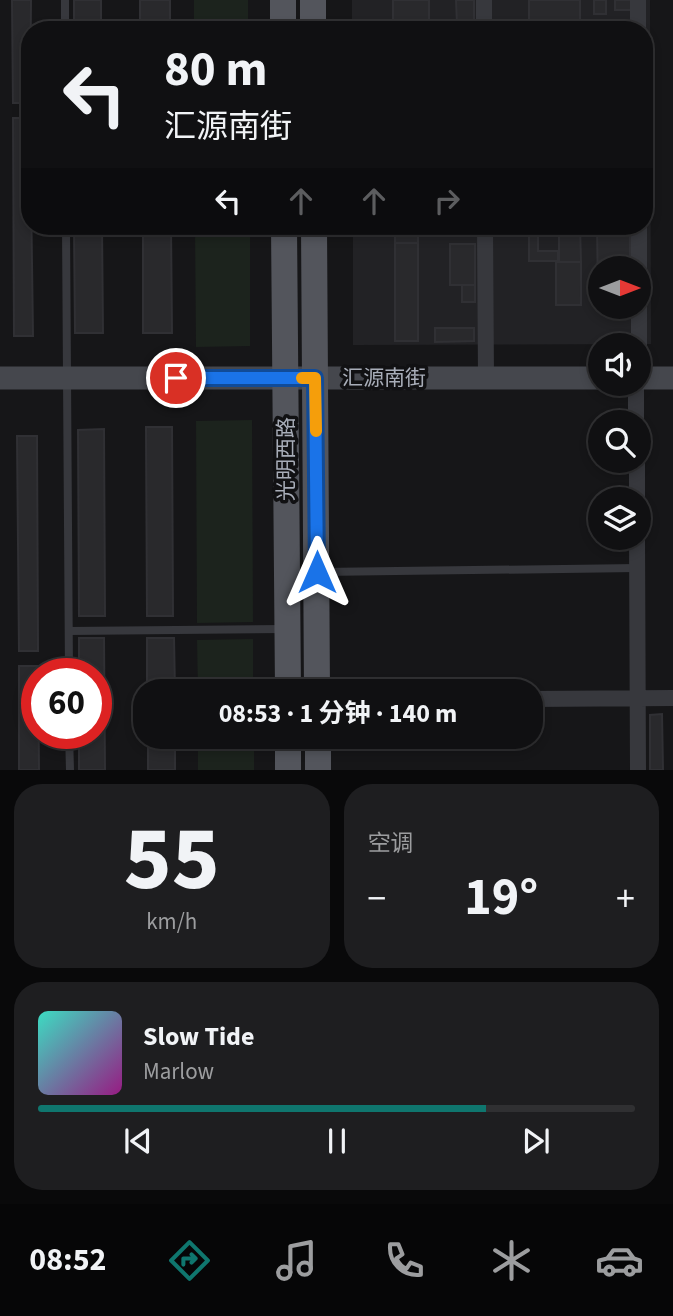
<!DOCTYPE html>
<html lang="zh">
<head>
<meta charset="utf-8">
<style>
  :root { --surface:#101012; --page:#1e1e20; --text:#f1f3f6; --muted:#9c9d9f; --line:#303032; --accent:#0f766e }
  body { margin:0; font-family:"Source Sans 3","Noto Sans SC",sans-serif; background:var(--page); color:var(--text); height:100vh; display:flex; flex-direction:column; font-size:26px; white-space:nowrap }
  * { box-sizing:border-box; margin:0 }
  p { font-size:23px; color:var(--muted) }
  .icon { flex:none; width:38px; height:38px; fill:none; stroke:currentColor; stroke-width:2; stroke-linecap:round; stroke-linejoin:round }
  .map { position:relative; height:770px; overflow:hidden }
  .details { display:flex; flex-direction:column; gap:14px; padding:14px; background:#09090a; flex:1 }
  .details>* { flex:none }
  .banner { position:absolute; left:21px; top:21px; width:632px; height:214px; border-radius:28px; box-shadow:0 4px 10px #0003,0 0 0 2px var(--line); background:#101012; color:var(--text); overflow:hidden }
  .needle { width:46px; rotate:90deg }
  .buttons { position:absolute; left:588px; top:256px; display:grid; gap:14px }
  .buttons a { display:grid; place-items:center; width:63px; height:63px; border-radius:50%; background:var(--surface); box-shadow:0 4px 10px #0003,0 0 0 2px var(--line); font-size:35px }
  .speed { position:absolute; left:21px; top:658px; display:flex; gap:14px; font-size:35px; font-weight:700; text-align:center }
  .speed>* { display:grid; place-content:center; width:91px; height:91px; border-radius:50%; background:var(--surface); box-shadow:0 4px 10px #0003,0 0 0 2px var(--line); line-height:1 }
  .speed .limit { border:10px solid #d22; background:#fff; color:#111 }
  .pin { position:absolute; display:grid; place-items:center; width:60px; height:60px; color:#fff; margin:-30px; border:4px solid #fff; border-radius:50%; box-shadow:0 2px 7px #0007 }
  .me { position:absolute; width:77px; margin:-38px; rotate:0deg; stroke-linejoin:round; filter:drop-shadow(0 0 5px #0008) }
  .turn { display:flex; align-items:center; gap:24px; height:147px; padding:0 28px; font-size:32px }
  .turn .icon { width:91px; height:91px; stroke-width:2.5 }
  .turn b { display:block; font-size:49px; line-height:60px }
  .lanes { display:flex; align-items:center; height:66px; padding:0 28px; background:#0003; justify-content:center; gap:35px; direction:ltr }
  .lanes .off { opacity:.35 }
  .big { font-size:52px; font-weight:700; line-height:1.1 }
  .details .card { flex:1; display:flex; flex-direction:column; justify-content:center; gap:10px; min-width:0; padding:0 24px; border-radius:28px; background:var(--page) }
  .details .dial { align-items:center; gap:0 }
  .dial b { font-size:91px; line-height:1 }
  .song { display:flex; align-items:center; gap:21px }
  .cover { width:84px; height:84px; border-radius:10px; background:linear-gradient(135deg,hsl(170 70% 55%),hsl(310 70% 35%)) }
  .played { height:7px; border-radius:4px; background:linear-gradient(90deg,var(--accent) 75%,var(--line) 75%) }
  .keys { display:flex; justify-content:space-around; direction:ltr }
  .heat { display:flex; justify-content:space-between; align-items:center; font-size:38px; direction:ltr }
  .details .tiles { flex:1; display:grid; gap:14px; grid-template-columns:1fr 1fr }
  .card:last-child { grid-column:span 2 }
  .trip { position:absolute; left:133px; top:679px; width:410px; height:70px; border-radius:28px; background:var(--surface); box-shadow:0 4px 10px #0003,0 0 0 2px var(--line); font-weight:700; line-height:70px; text-align:center }
  .dock { display:flex; height:112px; justify-content:space-around; align-items:center; background:#060607; color:var(--muted) }
  .dock .icon { width:49px; height:49px }
  .dock .current { color:var(--accent) }
  .dock b { font-size:32px; color:var(--text) }
  .map>svg:first-child { display:block }
  .built { fill:#222225; fill-rule:evenodd }
  .green { fill:#1c231d }
  .building { fill:#29292c; stroke:#303034; stroke-width:2 }
  .lines { fill:none; stroke-linecap:round; stroke-linejoin:round }
  .lane { stroke:#37383d; stroke-width:8 }
  .street { stroke:#37383d; stroke-width:16 }
  .secondary { stroke:#45474d; stroke-width:23 }
  .primary { stroke:#53555c; stroke-width:26 }
  .route-casing { stroke:#114b97; stroke-width:18 }
  .route { stroke:#1a73e8; stroke-width:12 }
  .slow { stroke:#f59e0b; stroke-width:12 }
  .labels { text-anchor:middle; dominant-baseline:central; stroke-width:7; stroke-linejoin:round; paint-order:stroke }
  .street-label { font-size:21px; fill:#a8adb8; stroke:#111113 }
</style>
</head>
<body>
<div class="map">
<svg width="673" height="770" viewBox="0 0 673 770">
  <rect width="100%" height="100%" fill="#161618"/>
  <path class="built" d="M352,0H650L651,344L353,345V226H644V30H352ZM600,268H639V306H600Z"/>
  <path class="green" d="M194,0H248V30H194Z
    M195,226H250V346L196,347Z
    M252,420L253,622L197,623L196,421Z
    M253,639V691H198L197,640Z
    M198,737H254V770H198Z"/>
  <path class="building" d="M12,0H31L30,103H13Z
    M74,0H101V30H74Z
    M140,0H170V30H140Z
    M393,0H429V30H393Z
    M456,0H474V24H457Z
    M529,0H580V24H529Z
    M594,0H606V14H594Z
    M615,0H631V10H615Z
    M13,118H30L33,336H14Z
    M74,226H102L103,333H75Z
    M143,226H171L172,333H143Z
    M395,226H418V243H395Z
    M529,226H538V251H558V261H529Z
    M559,226H580L581,262H559Z
    M597,226H630V268H600V294H598Z
    M395,243H418V341H395Z
    M450,244H475V285H450Z
    M556,262H581V305H556Z
    M462,285H475V302H462Z
    M435,328H474V341L435,342Z
    M146,427H172L173,616H147Z
    M104,429L105,616H79L78,430Z
    M17,436H37L38,651H19Z
    M79,638H104L105,770H79V733H96V674H79Z
    M147,638H174L175,691H147Z
    M19,666H38L39,770H19Z
    M662,714L663,770H650V715Z
    M148,737H175V770H148Z"/>
  <g class="lines">
    <path class="lane" d="M65,0V30
      M66,226L69,674
      M321,572L637,568
      M69,631L284,629
      M69,733L70,770"/>
    <path class="street" d="M484,0V30
      M638,0V30
      M485,226L486,378
      M639,226V378
      M636,383V422
      M637,460V499
      M637,537L638,770
      M530,699L673,698"/>
    <path class="secondary" d="M0,378H600
      M639,378H673"/>
    <path class="primary" d="M283,0V30
      M313,0V30
      M284,226L288,691
      M314,226L317,691
      M288,737V770
      M318,737V770"/>
  </g>
  <g class="lines">
    <g class="route-casing">
      <path id="route" d="M176,378H315L317,572"/>
    </g>
    <use href="#route" class="route"/>
    <path class="slow" d="M302,378H315L316,431"/>
  </g>
  <g class="labels">
    <g class="street-label">
      <text x="384" y="378">汇源南街</text>
      <text transform="translate(286 459) rotate(-90)">光明西路</text>
    </g>
  </g>
</svg>
<div class="buttons">
<a><svg class="needle" viewBox="-14 -14 28 28"><path d="M0-13l5 13h-10z" fill="#e53935"/><path d="M0 13l5-13h-10z" fill="#9c9d9f"/></svg></a>
<a><svg class="icon" aria-label="sound" viewBox="0 0 24 24"><path d="M4 9h4l5-4v14l-5-4H4zM17 9q2 3 0 6"/></svg></a>
<a><svg class="icon" aria-label="search" viewBox="0 0 24 24"><circle cx="10" cy="10" r="6"/><path d="M15 15l6 6"/></svg></a>
<a><svg class="icon" aria-label="layers" viewBox="0 0 24 24"><path d="M12 4l9 5-9 5-9-5zM3 14l9 5 9-5"/></svg></a>
</div>
<div class="speed"><div class="limit">60</div></div>
<div class="pin" style="left:176px;top:378px;background:#d93025"><svg class="icon" aria-label="arrive" viewBox="0 0 24 24"><path d="M6 21V4h12l-3 4 3 4H6"/></svg></div>
<svg class="me" style="left:317px;top:572px" viewBox="-20 -20 40 40"><path d="M0-17L14 15 0 8-14 15z" fill="#1a73e8" stroke="#fff" stroke-width="4"/></svg>
<div class="trip">08:53 · 1 分钟 · 140 m</div>
<div class="banner">
<div class="turn"><svg class="icon" aria-label="left" viewBox="0 0 24 24"><path d="M17 20v-9H6M10 6l-5 5 5 5"/></svg><div><b>80 m</b>汇源南街</div></div>
<div class="lanes"><svg class="icon" aria-label="left" viewBox="0 0 24 24"><path d="M17 20v-9H6M10 6l-5 5 5 5"/></svg><svg class="icon off" aria-label="ahead" viewBox="0 0 24 24"><path d="M12 20V5M6 11l6-6 6 6"/></svg><svg class="icon off" aria-label="ahead" viewBox="0 0 24 24"><path d="M12 20V5M6 11l6-6 6 6"/></svg><svg class="icon off" aria-label="right" viewBox="0 0 24 24"><path d="M7 20v-9h11M14 6l5 5-5 5"/></svg></div>
</div>
</div>
<section class="details">
<div class="tiles">
<div class="card dial"><b>55</b><p>km/h</p></div>
<div class="card"><p>空调</p>
<div class="heat"><a>−</a><b class="big">19°</b><a>+</a></div>
</div>
<div class="card">
<div class="song"><i class="cover"></i><div><b>Slow Tide</b><p>Marlow</p></div></div>
<div class="played"></div>
<div class="keys"><svg class="icon" aria-label="previous" viewBox="0 0 24 24"><path d="M18 5L8 12l10 7zM5 5v14"/></svg><svg class="icon" aria-label="pause" viewBox="0 0 24 24"><path d="M8 5v14M16 5v14"/></svg><svg class="icon" aria-label="next" viewBox="0 0 24 24"><path d="M6 5l10 7-10 7zM19 5v14"/></svg></div>
</div>
</div>
</section>
<nav class="dock">
<b>08:52</b>
<svg class="icon current" aria-label="directions" viewBox="0 0 24 24"><path d="M12 3l9 9-9 9-9-9zM9 14v-3h6M13 9l2 2-2 2"/></svg>
<svg class="icon" aria-label="music" viewBox="0 0 24 24"><path d="M9 18V5l10-2v13"/><circle cx="6" cy="18" r="3"/><circle cx="16" cy="16" r="3"/></svg>
<svg class="icon" aria-label="phone" viewBox="0 0 24 24"><path d="M5 4h4l2 5-3 2q2 4 5 5l2-3 5 2v4C11 20 4 13 5 4z"/></svg>
<svg class="icon" aria-label="climate" viewBox="0 0 24 24"><path d="M12 3v18M4 7l16 10M4 17L20 7"/></svg>
<svg class="icon" aria-label="car" viewBox="0 0 24 24"><path d="M5 17H2v-5l4-1 3-4h7l3 4 3 1v5h-3M9 17h6M6 11h13"/><circle cx="7" cy="17" r="2"/><circle cx="17" cy="17" r="2"/></svg>
</nav>
</body>
</html>
